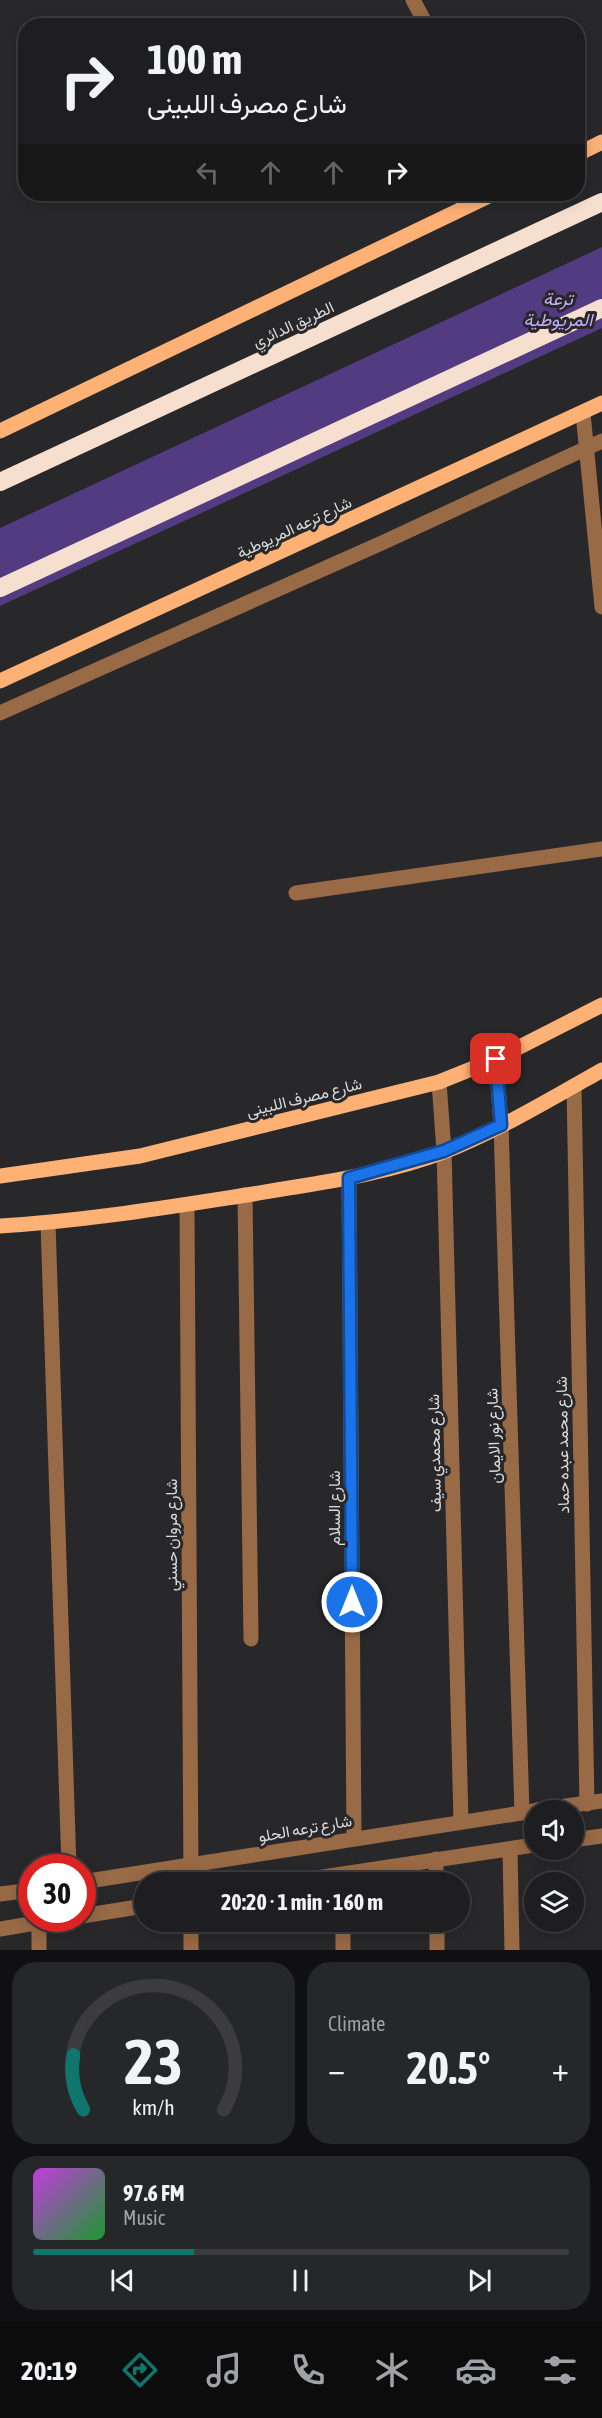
<!DOCTYPE html>
<html lang="en">
<head>
<meta charset="utf-8">
<style>
  :root { --surface:#1e1e20; --page:#262729; --text:#f1f3f6; --muted:#a1a2a5; --line:#3c3c3e; --accent:#0f766e }
  body { margin:0; font-family:"Asap Condensed",Vazirmatn,sans-serif; background:var(--page); color:var(--text); height:100vh; display:flex; flex-direction:column; font-size:22px; white-space:nowrap }
  * { box-sizing:border-box; margin:0 }
  p { font-size:20px; color:var(--muted) }
  .icon { flex:none; width:33px; height:33px; fill:none; stroke:currentColor; stroke-width:2; stroke-linecap:round; stroke-linejoin:round }
  .map { position:relative; height:1950px; overflow:hidden }
  .sheet { display:flex; flex-direction:column; gap:12px; padding:12px; background:#101012; flex:1 }
  .sheet>* { flex:none }
  .top-card { position:absolute; left:18px; top:18px; width:567px; height:183px; border-radius:24px; box-shadow:0 3px 15px #0003,0 0 0 2px var(--line); background:#1e1e20; color:var(--text); overflow:hidden }
  .buttons { position:absolute; left:524px; top:1800px; display:grid; gap:12px }
  .buttons a { display:grid; place-items:center; width:60px; height:60px; border-radius:50%; background:var(--surface); box-shadow:0 3px 15px #0003,0 0 0 2px var(--line); font-size:30px }
  .speed { position:absolute; left:18px; top:1854px; display:flex; gap:12px; font-size:30px; font-weight:700; text-align:center }
  .speed>* { display:grid; place-content:center; width:78px; height:78px; border-radius:50%; background:var(--surface); box-shadow:0 3px 15px #0003,0 0 0 2px var(--line); line-height:1 }
  .speed .limit { border:9px solid #d22; background:#fff; color:#111 }
  .pin { position:absolute; display:grid; place-items:center; width:51px; height:51px; color:#fff; margin:-26px; border-radius:12px; box-shadow:0 3px 9px #0006 }
  .me { position:absolute; width:66px; margin:-33px; rotate:0deg; stroke-linejoin:round; filter:drop-shadow(0 0 4px #0008) }
  .turn { display:flex; align-items:center; gap:21px; height:126px; padding:0 30px; font-size:27px }
  .turn .icon { width:78px; height:78px; stroke-width:2.5 }
  .turn b { display:block; font-size:42px; line-height:51px }
  .lanes { display:flex; align-items:center; height:57px; padding:0 30px; background:#0003; justify-content:center; gap:30px; direction:ltr }
  .lanes .off { opacity:.35 }
  .big { font-size:45px; font-weight:700; line-height:1.1 }
  .sheet .widget { flex:1; display:flex; flex-direction:column; justify-content:center; gap:9px; min-width:0; padding:0 21px; border-radius:24px; background:var(--page) }
  .sheet .dial { align-items:center; gap:0 }
  .dial svg { height:156px; overflow:visible; fill:none; stroke:var(--line); stroke-width:7; stroke-linecap:round; text-anchor:middle }
  .dial text { fill:var(--text); stroke:none }
  .song { display:flex; align-items:center; gap:18px }
  .cover { width:72px; height:72px; border-radius:9px; background:linear-gradient(135deg,hsl(290 70% 55%),hsl(130 70% 35%)) }
  .played { height:6px; border-radius:3px; background:linear-gradient(90deg,var(--accent) 30%,var(--line) 30%) }
  .keys { display:flex; justify-content:space-around; direction:ltr }
  .heat { display:flex; justify-content:space-between; align-items:center; font-size:33px; direction:ltr }
  .sheet .tiles { flex:1; display:grid; gap:12px; grid-template-columns:1fr 1fr }
  .widget:last-child { grid-column:span 2 }
  .trip { position:absolute; left:134px; top:1872px; width:336px; height:60px; border-radius:30px; background:var(--surface); box-shadow:0 3px 15px #0003,0 0 0 2px var(--line); font-weight:700; line-height:60px; text-align:center }
  .tab-bar { display:flex; height:96px; justify-content:space-around; align-items:center; background:#0c0c0d; color:var(--muted) }
  .tab-bar .icon { width:42px; height:42px }
  .tab-bar .active { color:var(--accent) }
  .tab-bar b { font-size:27px; color:var(--text) }
  .map>svg:first-child { display:block }
  .water { fill:#533b81 }
  .lines { fill:none; stroke-linecap:round; stroke-linejoin:round }
  .minor { stroke:#996a46; stroke-width:15 }
  .major { stroke:#feb175; stroke-width:15 }
  .highway { stroke:#f6dfce; stroke-width:18 }
  .route-casing { stroke:#114b97; stroke-width:15 }
  .route { stroke:#1a73e8; stroke-width:10 }
  .labels { text-anchor:middle; dominant-baseline:central; stroke-width:6; stroke-linejoin:round; paint-order:stroke }
  .street-label { font-size:16px; fill:#dadadb; stroke:#28282a }
  .water-label { font-size:18px; font-style:italic; fill:#c6aeff; stroke:#28282a }
</style>
</head>
<body>
<div class="map">
<svg width="602" height="1950" viewBox="0 0 602 1950">
  <rect width="100%" height="100%" fill="#28282a"/>
  <path class="water" d="M602,247V328L0,606V528Z"/>
  <g class="lines">
    <path class="minor" d="M413,0L427,26
      M583,413L602,607
      M0,713L384,542L602,441
      M296,893L602,849
      M496,1059L501,1125L522,1813
      M439,1082L444,1151L461,1822
      M574,1086L587,1804
      M349,1178L354,1838
      M245,1195L251,1639
      M187,1205L191,1882
      M48,1223L69,1868
      M537,1810L602,1801
      M573,1840L602,1836
      M510,1849L512,1950
      M436,1859V1882
      M82,1882L534,1811
      M290,1882L534,1845
      M0,1894L32,1890
      M82,1916L144,1906
      M343,1922V1950
      M437,1922V1950
      M0,1929L65,1918
      M39,1950V1923
      M191,1950V1922"/>
    <path class="major" d="M578,154L602,142
      M0,431L493,194
      M0,681L602,403
      M0,1176L140,1156L439,1082L496,1059L602,1005
      M0,1226C85,1221 169,1207 253,1194C317,1183 383,1175 444,1152C499,1130 551,1099 602,1070"/>
    <path class="highway" d="M0,482L602,202
      M0,588L602,308"/>
  </g>
  <g class="lines">
    <g class="route-casing">
      <path id="route" d="M352,1602L349,1178L444,1151L501,1125L496,1059"/>
    </g>
    <use href="#route" class="route"/>
  </g>
  <g class="labels">
    <g class="street-label">
      <text transform="translate(293 324) rotate(-25)">الطريق الدائري</text>
      <text transform="translate(294 527) rotate(-25)">شارع ترعه المريوطية</text>
      <text transform="translate(304 1097) rotate(-14)">شارع مصرف اللبينى</text>
      <text transform="translate(493 1436) rotate(-92)">شارع نور الايمان</text>
      <text transform="translate(562 1445) rotate(-91)">شارع محمد عبده حماد</text>
      <text transform="translate(434 1453) rotate(-91)">شارع محمدي سيف</text>
      <text transform="translate(334 1508) rotate(-90)">شارع السلام</text>
      <text transform="translate(171 1535) rotate(-90)">شارع مروان حسني</text>
      <text transform="translate(305 1828) rotate(-10)">شارع ترعه الحلو</text>
    </g>
    <g class="water-label">
      <text x="558" y="298">ترعة<tspan x="558" dy="21">المريوطية</tspan></text>
    </g>
  </g>
</svg>
<div class="buttons">
<a><svg class="icon" aria-label="sound" viewBox="0 0 24 24"><path d="M4 9h4l5-4v14l-5-4H4zM17 9q2 3 0 6"/></svg></a>
<a><svg class="icon" aria-label="layers" viewBox="0 0 24 24"><path d="M12 4l9 5-9 5-9-5zM3 14l9 5 9-5"/></svg></a>
</div>
<div class="speed"><div class="limit">30</div></div>
<div class="pin" style="left:496px;top:1059px;background:#d93025"><svg class="icon" aria-label="arrive" viewBox="0 0 24 24"><path d="M6 21V4h12l-3 4 3 4H6"/></svg></div>
<svg class="me" style="left:352px;top:1602px" viewBox="-20 -20 40 40"><circle r="17" fill="#1a73e8" stroke="#fff" stroke-width="3"/><path d="M0-11L8 9 0 5-8 9z" fill="#fff"/></svg>
<div class="trip">20:20 · 1 min · 160 m</div>
<div class="top-card">
<div class="turn"><svg class="icon" aria-label="right" viewBox="0 0 24 24"><path d="M7 20v-9h11M14 6l5 5-5 5"/></svg><div><b>100 m</b>شارع مصرف اللبينى</div></div>
<div class="lanes"><svg class="icon off" aria-label="left" viewBox="0 0 24 24"><path d="M17 20v-9H6M10 6l-5 5 5 5"/></svg><svg class="icon off" aria-label="ahead" viewBox="0 0 24 24"><path d="M12 20V5M6 11l6-6 6 6"/></svg><svg class="icon off" aria-label="ahead" viewBox="0 0 24 24"><path d="M12 20V5M6 11l6-6 6 6"/></svg><svg class="icon" aria-label="right" viewBox="0 0 24 24"><path d="M7 20v-9h11M14 6l5 5-5 5"/></svg></div>
</div>
</div>
<section class="sheet">
<div class="tiles">
<div class="widget dial"><svg viewBox="0 0 100 80">
<path d="M14 69A42 42 0 1 1 86 69"/>
<path d="M14 69A42 42 0 0 1 9 41" stroke="#0f766e"/>
<text x="50" y="56" font-size="32" font-weight="700">23</text>
<text x="50" y="72" font-size="11">km/h</text>
</svg></div>
<div class="widget"><p>Climate</p>
<div class="heat"><a>−</a><b class="big">20.5°</b><a>+</a></div>
</div>
<div class="widget">
<div class="song"><i class="cover"></i><div><b>97.6 FM</b><p>Music</p></div></div>
<div class="played"></div>
<div class="keys"><svg class="icon" aria-label="previous" viewBox="0 0 24 24"><path d="M18 5L8 12l10 7zM5 5v14"/></svg><svg class="icon" aria-label="pause" viewBox="0 0 24 24"><path d="M8 5v14M16 5v14"/></svg><svg class="icon" aria-label="next" viewBox="0 0 24 24"><path d="M6 5l10 7-10 7zM19 5v14"/></svg></div>
</div>
</div>
</section>
<nav class="tab-bar">
<b>20:19</b>
<svg class="icon active" aria-label="directions" viewBox="0 0 24 24"><path d="M12 3l9 9-9 9-9-9zM9 14v-3h6M13 9l2 2-2 2"/></svg>
<svg class="icon" aria-label="music" viewBox="0 0 24 24"><path d="M9 18V5l10-2v13"/><circle cx="6" cy="18" r="3"/><circle cx="16" cy="16" r="3"/></svg>
<svg class="icon" aria-label="phone" viewBox="0 0 24 24"><path d="M5 4h4l2 5-3 2q2 4 5 5l2-3 5 2v4C11 20 4 13 5 4z"/></svg>
<svg class="icon" aria-label="climate" viewBox="0 0 24 24"><path d="M12 3v18M4 7l16 10M4 17L20 7"/></svg>
<svg class="icon" aria-label="car" viewBox="0 0 24 24"><path d="M5 17H2v-5l4-1 3-4h7l3 4 3 1v5h-3M9 17h6M6 11h13"/><circle cx="7" cy="17" r="2"/><circle cx="17" cy="17" r="2"/></svg>
<svg class="icon" aria-label="filters" viewBox="0 0 24 24"><path d="M4 7h16M4 17h16"/><circle cx="9" cy="7" r="2"/><circle cx="15" cy="17" r="2"/></svg>
</nav>
</body>
</html>
